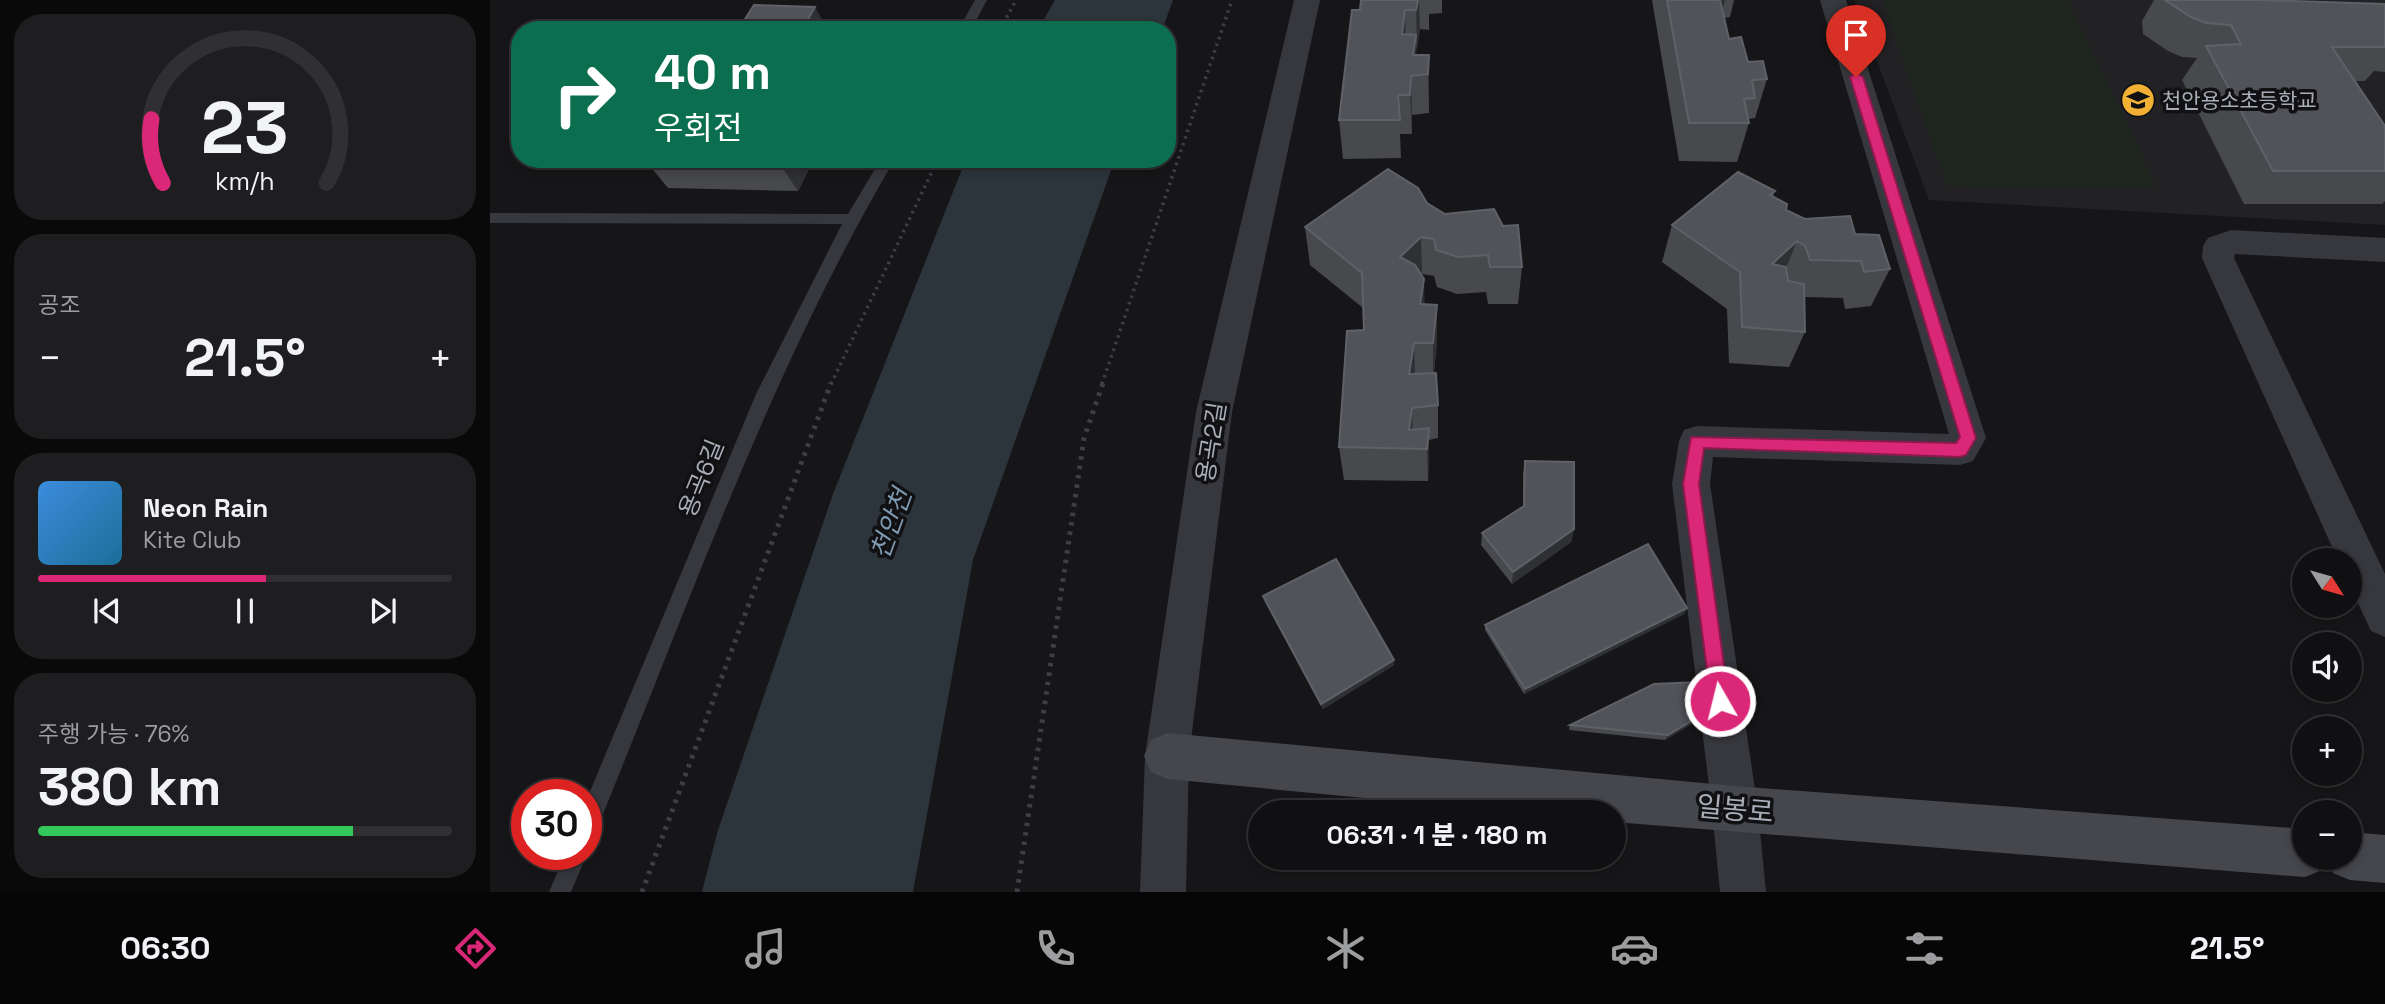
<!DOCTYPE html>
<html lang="ko">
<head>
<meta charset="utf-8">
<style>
  :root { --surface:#101012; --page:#1e1e20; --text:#f1f3f6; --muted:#9c9d9f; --line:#303032; --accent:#db2777 }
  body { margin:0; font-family:"Space Grotesk","Noto Sans KR",sans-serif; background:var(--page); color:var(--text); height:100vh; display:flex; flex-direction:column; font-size:26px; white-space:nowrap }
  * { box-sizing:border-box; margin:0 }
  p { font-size:23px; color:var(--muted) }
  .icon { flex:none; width:38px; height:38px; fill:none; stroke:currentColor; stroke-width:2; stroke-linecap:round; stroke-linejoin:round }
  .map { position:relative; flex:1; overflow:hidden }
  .side { display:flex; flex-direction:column; gap:14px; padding:14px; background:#09090a; width:490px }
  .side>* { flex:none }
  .hud { position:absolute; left:21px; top:21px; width:665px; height:147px; border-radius:28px; box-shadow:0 4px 10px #0003,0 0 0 2px var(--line); background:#0b6e4f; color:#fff; overflow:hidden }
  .needle { width:46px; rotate:127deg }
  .tools { position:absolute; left:1802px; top:548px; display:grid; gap:14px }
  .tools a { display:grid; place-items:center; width:70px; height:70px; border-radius:50%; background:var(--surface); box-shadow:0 4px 10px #0003,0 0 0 2px var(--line); font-size:35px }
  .speed { position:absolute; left:21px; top:779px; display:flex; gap:14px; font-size:35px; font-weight:700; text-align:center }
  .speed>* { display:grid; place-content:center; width:91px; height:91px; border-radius:50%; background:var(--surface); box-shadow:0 4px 10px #0003,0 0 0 2px var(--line); line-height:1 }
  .speed .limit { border:10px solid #d22; background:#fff; color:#111 }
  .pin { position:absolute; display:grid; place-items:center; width:60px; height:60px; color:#fff; margin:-72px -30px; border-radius:50% 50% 50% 0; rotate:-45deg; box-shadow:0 0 7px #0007 }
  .pin .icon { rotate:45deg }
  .me { position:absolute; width:77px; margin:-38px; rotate:352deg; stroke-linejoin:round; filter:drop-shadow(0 0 5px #0008) }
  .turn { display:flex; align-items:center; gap:24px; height:147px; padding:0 28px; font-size:32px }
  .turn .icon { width:91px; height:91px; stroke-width:2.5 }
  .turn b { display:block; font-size:49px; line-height:60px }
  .big { font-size:52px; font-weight:800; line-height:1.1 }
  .side .card { flex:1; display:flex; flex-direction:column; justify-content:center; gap:10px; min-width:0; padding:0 24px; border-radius:28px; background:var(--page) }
  .side .dial { align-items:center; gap:0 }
  .dial svg { height:182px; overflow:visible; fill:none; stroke:var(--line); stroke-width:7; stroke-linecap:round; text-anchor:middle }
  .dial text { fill:var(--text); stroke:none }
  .song { display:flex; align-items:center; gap:21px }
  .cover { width:84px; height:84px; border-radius:10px; background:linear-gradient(135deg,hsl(210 70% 55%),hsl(200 70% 35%)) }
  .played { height:7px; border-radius:4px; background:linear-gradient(90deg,var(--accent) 55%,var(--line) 55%) }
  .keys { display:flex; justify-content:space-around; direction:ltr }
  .heat { display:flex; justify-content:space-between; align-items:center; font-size:38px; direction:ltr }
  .charge { height:10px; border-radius:5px; background:linear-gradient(90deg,#34c759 76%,var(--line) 0) }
  .trip { position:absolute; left:758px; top:800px; width:378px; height:70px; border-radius:35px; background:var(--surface); box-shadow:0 4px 10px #0003,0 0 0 2px var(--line); font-weight:800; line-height:70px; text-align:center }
  .tab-bar { display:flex; height:112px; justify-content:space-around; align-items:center; background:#060607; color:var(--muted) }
  .tab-bar .icon { width:49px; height:49px }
  .tab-bar .on { color:var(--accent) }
  .tab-bar b { font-size:32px; color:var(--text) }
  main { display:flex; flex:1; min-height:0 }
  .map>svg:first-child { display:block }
  .built { fill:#222225 }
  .green { fill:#1e261f }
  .water { fill:#2c353c }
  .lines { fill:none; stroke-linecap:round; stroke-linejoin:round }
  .path-far1 { stroke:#3d3f44; stroke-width:3.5; stroke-dasharray:2.5 4.5; stroke-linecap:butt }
  .path { stroke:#3d3f44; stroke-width:5; stroke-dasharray:3.5 6; stroke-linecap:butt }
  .lane { fill:#37383d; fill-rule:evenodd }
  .street { fill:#37383d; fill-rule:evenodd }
  .secondary { fill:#45474d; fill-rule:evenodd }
  .wall { fill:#47494d }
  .shaded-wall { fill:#2f3033 }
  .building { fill:#525359; stroke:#5f6168; stroke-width:2 }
  .route { fill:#db2777; stroke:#8e194d; stroke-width:2 }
  .labels { text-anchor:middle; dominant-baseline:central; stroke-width:7; stroke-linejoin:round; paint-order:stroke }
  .far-poi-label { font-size:21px; fill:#a8adb8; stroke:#111113; text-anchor:start }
  .street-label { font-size:24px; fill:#a8adb8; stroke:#111113 }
  .water-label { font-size:26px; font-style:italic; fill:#7f9bb3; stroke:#111113 }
  .near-street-label { font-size:28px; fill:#a8adb8; stroke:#111113 }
</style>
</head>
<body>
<main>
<section class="side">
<div class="card dial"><svg viewBox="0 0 100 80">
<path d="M14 69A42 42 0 1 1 86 69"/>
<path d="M14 69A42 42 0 0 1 9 41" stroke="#db2777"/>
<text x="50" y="56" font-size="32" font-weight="700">23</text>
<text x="50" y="72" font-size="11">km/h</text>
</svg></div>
<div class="card"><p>공조</p>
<div class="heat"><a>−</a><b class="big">21.5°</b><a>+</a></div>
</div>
<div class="card">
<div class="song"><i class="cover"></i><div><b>Neon Rain</b><p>Kite Club</p></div></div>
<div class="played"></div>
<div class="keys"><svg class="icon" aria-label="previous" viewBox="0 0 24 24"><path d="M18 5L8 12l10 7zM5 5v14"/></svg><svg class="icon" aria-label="pause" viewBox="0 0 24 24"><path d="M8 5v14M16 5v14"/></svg><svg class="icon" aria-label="next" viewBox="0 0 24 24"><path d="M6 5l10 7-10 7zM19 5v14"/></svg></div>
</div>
<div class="card"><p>주행 가능 · 76%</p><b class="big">380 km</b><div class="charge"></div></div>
</section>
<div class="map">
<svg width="1895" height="892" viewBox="0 0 1895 892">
  <rect width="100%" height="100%" fill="#161618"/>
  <path class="built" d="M1364,0H1895V225L1439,200Z"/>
  <path class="green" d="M1392,0H1578L1667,187L1457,186Z"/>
  <path class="water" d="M565,0H683L672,30H548Z
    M476,159H625L483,560L423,892H212L228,830L343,494Z"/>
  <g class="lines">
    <path class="path-far1" d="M510,30L526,0
      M341,384L448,159
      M612,384L742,0"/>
    <path class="path" d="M152,892L341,383
      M527,892L594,438L613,383"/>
    <path class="lane" d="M485,0H497L481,30H468Z
      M391,159H405C279,372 198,608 104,836L96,839V801L266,394L352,224L0,223V213L358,214Z
      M96,852L97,854L81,892H59L75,854Z"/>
    <path class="street" d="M804,0H830L742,412L699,756L696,892H650L655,756L706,412Z
      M1330,0H1356L1496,438L1483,461L1470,465L1223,457L1220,484L1268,810L1276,892H1230L1222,810L1182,484L1189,441L1194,430L1207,426L1459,434Z
      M1741,230L1895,238V262L1745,254L1744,258L1895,574V637L1881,631L1860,586V560H1848L1712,258L1713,246L1718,238Z"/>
    <path class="secondary" d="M677,733L1245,786L1815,829V858H1860V832L1895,835V883L1860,880L1843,873L1837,858L1832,870L1815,877L1124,822V812H1021L677,779L661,772L654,756L661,740Z"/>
  </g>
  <path class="wall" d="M871,0H952V13L939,14V30L930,29L926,50V55H939V113L922,115V134H910L911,158L853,159L849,120Z
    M1162,0H1244L1240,17L1234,18L1239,39L1258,62L1277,79L1265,118L1259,119V123L1247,162L1189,161Z
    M1664,0H1770L1895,4V72L1884,71L1875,81H1865L1895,126V201L1892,204H1754L1692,80L1707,58L1692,57L1678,51L1653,34L1652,21Z
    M324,159L308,191L178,188L160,166Z
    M1285,191L1283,197L1296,210L1315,219L1365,234L1400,269L1381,306L1355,309L1353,298L1314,297L1315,332L1299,367L1239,363L1237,309L1172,262L1182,225Z
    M937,203L955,214L1032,267L1028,304H998L996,292L967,294L947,287L944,276L932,274L931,275L934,279V304L947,305V341L944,373L948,405V438L939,440L938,481L854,480L849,447L874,330L873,308L820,265L815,227Z
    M1035,461L1084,529L1081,542L1022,584L991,545L992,533L1033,507V474Z
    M773,596L904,660V665L833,709L775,602Z
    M1197,608L1194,614L1034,694L995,630V625Z
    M1208,720L1175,740L1079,730L1080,725Z"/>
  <path class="shaded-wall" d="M928,0H929L930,29L927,50L926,10Z
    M1227,0H1235L1227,32Z
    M325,7L334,23L330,30H312Z
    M915,10L916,49L912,34Z
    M926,35L927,74L923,55Z
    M939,55V113L938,74Z
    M921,76L922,115V134L920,95Z
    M298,159H324L308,191L293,169Z
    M931,237L932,274L912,294L910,257Z
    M1307,241L1292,278L1282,264Z
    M934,279L935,315L930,304Z
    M947,305V341L943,378V343Z
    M924,343L925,378L919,374Z
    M922,408L923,442L919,430Z
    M939,428V461L938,481L937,449Z
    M1084,529L1081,542L1022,584L1023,572Z
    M1197,608L1194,614L1034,694L1035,689Z
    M904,660V665L833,709L831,704Z
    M1211,715L1208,720L1175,740L1178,735Z"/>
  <path class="building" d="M871,0H928L926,10H915L912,34L926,35L923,55H939L938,74L921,76L920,95H908L910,120H849L862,10H870Z
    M1177,0H1230L1239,39L1251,37L1258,62L1273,61L1277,79L1262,80L1265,98L1254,99L1259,123H1199Z
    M1675,0H1770L1895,4V47H1842L1895,126V171H1783L1716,46L1751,44L1741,25L1716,23L1701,17Z
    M264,5L325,7L312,30H248Z
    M165,159H298L293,169L160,166Z
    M898,169L928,188L937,203L955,214L1004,209L1013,226L1028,225L1032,267H1000L998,255L968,257L946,250L944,239L931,237L910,257L925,265L934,279L930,304L947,305L943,343H924L919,374L946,373L948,405L922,408L919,430L939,428L937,449L849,447L857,331L874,330L872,273L815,227Z
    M1248,172L1285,191L1280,195L1297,204L1296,210L1315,219L1360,216L1365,234L1389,235L1400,269L1374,272L1371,261L1320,260L1315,246L1307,241L1282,264L1296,267L1298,281L1314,284L1315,332L1252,327L1250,272L1182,225Z
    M1035,461L1084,462V529L1023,572L992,533L1034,506Z
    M1158,544L1197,608L1035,689L995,625Z
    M846,559L904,660L831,704L773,596Z
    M1208,682L1211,715L1178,735L1080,725L1164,684Z"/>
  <path class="route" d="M1366,73L1373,77L1486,438L1476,455L1470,457L1214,448L1209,484L1239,701L1236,708L1230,710L1223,708L1221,701L1193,484L1201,437L1466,443L1470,437L1360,77Z"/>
  <defs>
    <g id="school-disc" transform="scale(1.75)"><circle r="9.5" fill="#f2b134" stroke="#111113"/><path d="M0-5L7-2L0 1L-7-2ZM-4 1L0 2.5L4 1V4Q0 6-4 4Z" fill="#111"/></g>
  </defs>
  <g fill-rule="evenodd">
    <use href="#school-disc" x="1648" y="100"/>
  </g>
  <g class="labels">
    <g class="far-poi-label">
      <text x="1672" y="100">천안용소초등학교</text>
    </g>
    <g class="street-label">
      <text transform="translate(721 442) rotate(-81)">용곡2길</text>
      <text transform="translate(211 478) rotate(-68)">용곡6길</text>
    </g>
    <g class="water-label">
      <text transform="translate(401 524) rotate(-70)">천안천</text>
    </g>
    <g class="near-street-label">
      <text transform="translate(1245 809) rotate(5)">일봉로</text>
    </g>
  </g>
</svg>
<div class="tools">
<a><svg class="needle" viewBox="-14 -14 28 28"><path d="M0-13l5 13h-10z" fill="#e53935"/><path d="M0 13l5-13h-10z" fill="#9c9d9f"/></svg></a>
<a><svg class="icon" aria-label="sound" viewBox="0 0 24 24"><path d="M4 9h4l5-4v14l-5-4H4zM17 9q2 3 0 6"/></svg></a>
<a>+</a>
<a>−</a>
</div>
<div class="speed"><div class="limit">30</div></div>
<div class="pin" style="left:1366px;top:77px;background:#d93025"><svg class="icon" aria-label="arrive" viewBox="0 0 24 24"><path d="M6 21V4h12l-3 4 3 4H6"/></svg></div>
<svg class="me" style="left:1230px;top:701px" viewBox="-20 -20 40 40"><circle r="17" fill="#db2777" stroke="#fff" stroke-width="3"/><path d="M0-11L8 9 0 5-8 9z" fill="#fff"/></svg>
<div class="trip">06:31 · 1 분 · 180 m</div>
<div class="hud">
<div class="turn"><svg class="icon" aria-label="right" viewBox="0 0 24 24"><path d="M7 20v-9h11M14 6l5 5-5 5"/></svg><div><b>40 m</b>우회전</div></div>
</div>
</div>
</main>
<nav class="tab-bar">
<b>06:30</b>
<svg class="icon on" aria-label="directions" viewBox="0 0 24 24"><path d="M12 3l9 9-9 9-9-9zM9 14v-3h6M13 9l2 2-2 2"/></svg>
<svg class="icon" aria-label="music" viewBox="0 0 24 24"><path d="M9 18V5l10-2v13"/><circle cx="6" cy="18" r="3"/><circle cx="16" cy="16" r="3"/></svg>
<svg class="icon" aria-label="phone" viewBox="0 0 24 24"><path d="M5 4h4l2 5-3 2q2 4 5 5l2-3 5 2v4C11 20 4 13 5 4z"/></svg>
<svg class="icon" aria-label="climate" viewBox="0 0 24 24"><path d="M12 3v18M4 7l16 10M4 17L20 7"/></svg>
<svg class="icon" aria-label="car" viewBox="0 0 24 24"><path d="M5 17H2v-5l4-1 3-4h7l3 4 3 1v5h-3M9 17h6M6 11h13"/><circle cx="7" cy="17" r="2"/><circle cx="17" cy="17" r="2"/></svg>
<svg class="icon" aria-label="filters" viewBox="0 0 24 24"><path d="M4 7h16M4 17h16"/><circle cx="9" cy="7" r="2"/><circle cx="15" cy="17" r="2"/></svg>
<b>21.5°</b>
</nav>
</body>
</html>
